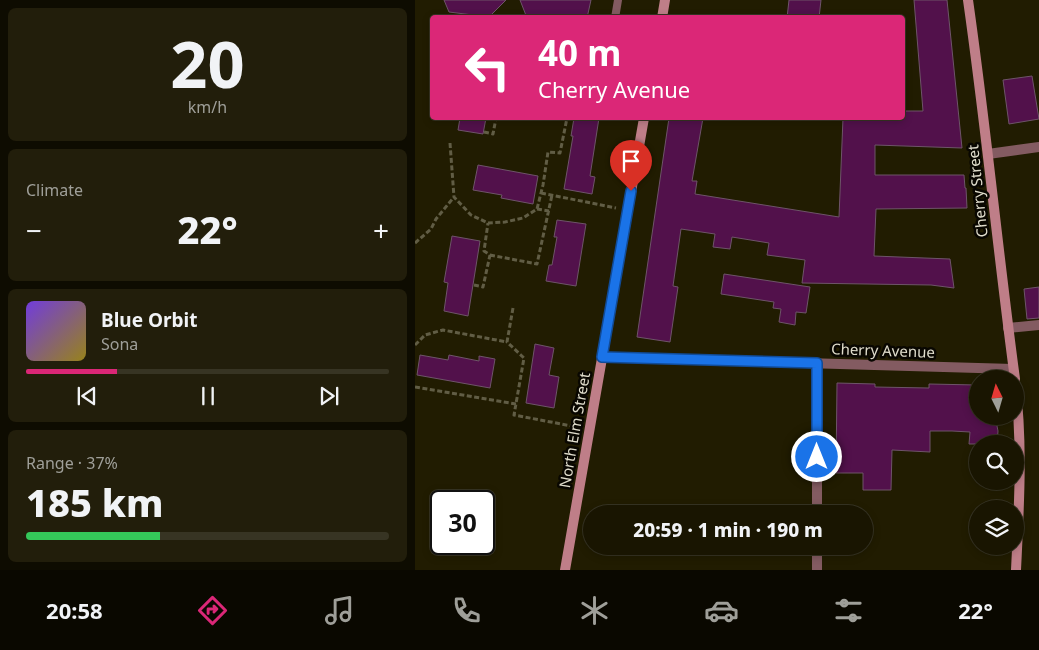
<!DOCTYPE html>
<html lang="en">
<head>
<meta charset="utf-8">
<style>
  :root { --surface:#191501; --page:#221e0b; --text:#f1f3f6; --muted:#9f9f99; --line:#373423; --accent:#db2777 }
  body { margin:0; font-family:"Noto Sans",sans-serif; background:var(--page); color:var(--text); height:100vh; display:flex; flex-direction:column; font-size:19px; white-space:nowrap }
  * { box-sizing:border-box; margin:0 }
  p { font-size:16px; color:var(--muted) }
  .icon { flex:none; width:28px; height:28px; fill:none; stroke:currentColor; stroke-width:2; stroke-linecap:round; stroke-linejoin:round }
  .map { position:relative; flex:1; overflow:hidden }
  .drawer { display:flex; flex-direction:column; gap:8px; padding:8px; background:#0e0c01; width:415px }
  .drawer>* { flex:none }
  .guide { position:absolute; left:15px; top:15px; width:475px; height:105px; border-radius:5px; box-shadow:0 2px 8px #0003,0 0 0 1px var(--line); background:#db2777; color:#fff; overflow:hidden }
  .needle { width:32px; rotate:355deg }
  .controls { position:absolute; left:554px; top:370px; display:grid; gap:10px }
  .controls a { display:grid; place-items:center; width:55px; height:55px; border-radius:50%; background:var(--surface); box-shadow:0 2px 8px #0003,0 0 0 1px var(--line); font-size:25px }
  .speed { position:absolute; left:15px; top:490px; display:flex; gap:10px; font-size:25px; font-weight:700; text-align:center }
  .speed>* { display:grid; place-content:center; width:65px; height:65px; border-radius:50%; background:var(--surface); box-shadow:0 2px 8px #0003,0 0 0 1px var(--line); line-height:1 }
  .speed .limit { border:2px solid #111; border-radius:8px; background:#fff; color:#111 }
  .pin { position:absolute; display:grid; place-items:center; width:42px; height:42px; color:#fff; margin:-51px -21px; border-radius:50% 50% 50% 0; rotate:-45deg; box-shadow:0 0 5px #0007 }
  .pin .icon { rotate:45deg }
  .me { position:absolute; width:55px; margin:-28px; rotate:0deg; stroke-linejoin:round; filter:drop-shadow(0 0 4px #0008) }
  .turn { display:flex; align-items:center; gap:18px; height:105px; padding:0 25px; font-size:22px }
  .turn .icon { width:65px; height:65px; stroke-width:2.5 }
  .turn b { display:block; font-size:35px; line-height:42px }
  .big { font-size:38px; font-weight:800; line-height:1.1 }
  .drawer .tile { flex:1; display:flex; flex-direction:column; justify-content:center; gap:8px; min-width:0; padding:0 18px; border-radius:8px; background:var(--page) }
  .drawer .dial { align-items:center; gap:0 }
  .dial b { font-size:65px; line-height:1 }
  .song { display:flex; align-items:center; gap:15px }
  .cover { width:60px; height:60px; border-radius:8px; background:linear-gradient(135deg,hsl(260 70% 55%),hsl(50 70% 35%)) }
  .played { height:5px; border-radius:2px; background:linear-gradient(90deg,var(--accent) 25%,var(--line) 25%) }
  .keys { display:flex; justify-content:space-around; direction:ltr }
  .heat { display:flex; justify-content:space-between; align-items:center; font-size:28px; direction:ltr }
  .charge { height:8px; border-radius:4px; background:linear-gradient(90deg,#34c759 37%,var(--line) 0) }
  .trip { position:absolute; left:168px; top:505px; width:290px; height:50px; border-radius:25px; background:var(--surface); box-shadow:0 2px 8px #0003,0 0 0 1px var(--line); font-weight:800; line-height:50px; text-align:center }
  .dock { display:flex; height:80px; justify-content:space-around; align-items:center; background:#0a0800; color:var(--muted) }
  .dock .icon { width:35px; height:35px }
  .dock .on { color:var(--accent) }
  .dock b { font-size:22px; color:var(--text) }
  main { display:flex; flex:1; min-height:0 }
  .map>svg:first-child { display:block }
  .building { fill:#52114b; stroke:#6e5469 }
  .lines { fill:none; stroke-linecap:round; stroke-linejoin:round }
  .path { stroke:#615d45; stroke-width:3; stroke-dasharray:5 2.5; stroke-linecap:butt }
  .lane { stroke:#835b61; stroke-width:8 }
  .street { stroke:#835b61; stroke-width:10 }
  .secondary { stroke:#bf7e88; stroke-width:10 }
  .route-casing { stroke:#114b97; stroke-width:12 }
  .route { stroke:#1a73e8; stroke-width:9 }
  .labels { text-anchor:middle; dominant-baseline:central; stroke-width:5; stroke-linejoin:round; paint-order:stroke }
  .street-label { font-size:15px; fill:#e0ddcc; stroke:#090701 }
</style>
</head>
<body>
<main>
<section class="drawer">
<div class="tile dial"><b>20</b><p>km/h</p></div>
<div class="tile"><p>Climate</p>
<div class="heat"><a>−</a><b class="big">22°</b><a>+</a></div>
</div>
<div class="tile">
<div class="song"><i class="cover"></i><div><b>Blue Orbit</b><p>Sona</p></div></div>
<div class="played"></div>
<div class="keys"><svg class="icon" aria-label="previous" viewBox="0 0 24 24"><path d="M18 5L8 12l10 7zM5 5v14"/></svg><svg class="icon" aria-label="pause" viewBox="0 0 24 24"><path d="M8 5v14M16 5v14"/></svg><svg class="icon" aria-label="next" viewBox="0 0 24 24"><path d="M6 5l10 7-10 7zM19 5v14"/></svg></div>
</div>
<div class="tile"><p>Range · 37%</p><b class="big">185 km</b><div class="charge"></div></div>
</section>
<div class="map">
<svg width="624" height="570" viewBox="0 0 624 570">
  <rect width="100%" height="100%" fill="#211c01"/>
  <path class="building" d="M29,0H91L74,17H59L58,15L34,12Z
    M105,0H176L172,18H112Z
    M374,0H406L404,18H372Z
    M499,0H532L547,148L460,145V175H549L550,188H551L552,208L461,209L459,256L535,259L539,288L516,285L387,283L390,260L352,255L354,243L317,237L315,249L298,247L300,234L266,229L258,286L263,287L255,342L222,337L254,118H288L277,181H282L280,194L424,217L428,118H488V111H508Z
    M617,76L624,119L594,124L588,80Z
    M45,118H71L68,134L43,130Z
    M159,118H184L175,176L180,177L177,194L149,189L158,136H156Z
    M63,165L123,176L118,204L86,198L87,195L58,190Z
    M142,220L171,224L161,286L131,281L134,265H137L142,237H139Z
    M37,236L65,241L53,316L29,311L33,283L29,282Z
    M309,274L395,287L391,313L381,312L380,325L364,322L366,309L358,308L359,302L306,294Z
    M624,287V318L612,319L609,289Z
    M120,344L139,348L134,375L144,377L139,408L111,403Z
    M5,355L33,360L34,355L64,361V356L80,359L75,388L2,375Z
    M422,383L460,384V387L514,388V384L562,385V416H580L583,431L582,444H554L555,432L537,431H515V452L477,450L476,490H448V473H421Z"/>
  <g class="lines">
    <path class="path" d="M69,132L78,134L81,118
      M35,143L39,197L56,215L73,223L90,222L108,218L122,209L128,185L133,152L145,153L152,118
      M126,193L201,208
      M122,209L134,211
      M0,243L16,229L21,219L39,197
      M75,255L122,264L137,195
      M59,285L68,287L75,255L69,251L73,223
      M98,308L92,342L109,358L99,415L162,427
      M0,345L10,335L28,330L92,342
      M0,387L101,404"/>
    <path class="lane" d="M200,18L203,0"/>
    <path class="street" d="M573,154L624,147
      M593,328L624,325
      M187,357L598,369
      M402,363V514
      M402,570V546"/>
    <path class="secondary" d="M553,0C571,126 583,253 600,379
      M247,18L250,0
      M600,382C608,444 604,507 601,570
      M150,570L229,118"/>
  </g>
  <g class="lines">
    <g class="route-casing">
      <path id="route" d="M216,191L187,357L402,363V457"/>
    </g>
    <use href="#route" class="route"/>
  </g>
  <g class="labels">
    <g class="street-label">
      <text transform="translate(562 191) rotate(-96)">Cherry Street</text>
      <text transform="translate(468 350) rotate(2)">Cherry Avenue</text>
      <text transform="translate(159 430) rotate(-80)">North Elm Street</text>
    </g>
  </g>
</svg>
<div class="controls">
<a><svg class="needle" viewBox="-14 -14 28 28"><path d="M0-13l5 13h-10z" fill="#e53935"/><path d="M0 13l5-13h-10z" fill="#9f9f99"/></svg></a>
<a><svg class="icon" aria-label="search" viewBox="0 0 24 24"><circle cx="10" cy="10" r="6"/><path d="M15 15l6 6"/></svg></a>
<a><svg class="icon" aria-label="layers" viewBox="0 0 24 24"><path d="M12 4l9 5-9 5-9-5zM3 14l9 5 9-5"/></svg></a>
</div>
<div class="speed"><div class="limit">30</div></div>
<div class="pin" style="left:216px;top:191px;background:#d93025"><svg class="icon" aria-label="arrive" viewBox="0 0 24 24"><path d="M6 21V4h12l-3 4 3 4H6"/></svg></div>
<svg class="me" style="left:402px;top:457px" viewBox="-20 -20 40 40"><circle r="17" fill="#1a73e8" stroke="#fff" stroke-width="3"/><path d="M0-11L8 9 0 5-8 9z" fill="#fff"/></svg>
<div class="trip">20:59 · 1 min · 190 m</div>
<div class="guide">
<div class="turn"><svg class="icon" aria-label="left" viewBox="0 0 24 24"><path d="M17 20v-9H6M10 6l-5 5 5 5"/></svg><div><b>40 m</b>Cherry Avenue</div></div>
</div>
</div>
</main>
<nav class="dock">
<b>20:58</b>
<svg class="icon on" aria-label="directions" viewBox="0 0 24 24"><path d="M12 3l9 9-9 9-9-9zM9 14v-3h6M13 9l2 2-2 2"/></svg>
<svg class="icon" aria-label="music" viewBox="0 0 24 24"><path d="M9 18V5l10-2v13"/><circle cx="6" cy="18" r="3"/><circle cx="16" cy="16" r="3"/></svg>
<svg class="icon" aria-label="phone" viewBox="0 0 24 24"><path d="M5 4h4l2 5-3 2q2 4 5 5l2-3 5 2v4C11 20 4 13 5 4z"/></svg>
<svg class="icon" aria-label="climate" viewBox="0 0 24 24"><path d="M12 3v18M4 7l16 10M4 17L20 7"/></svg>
<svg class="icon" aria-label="car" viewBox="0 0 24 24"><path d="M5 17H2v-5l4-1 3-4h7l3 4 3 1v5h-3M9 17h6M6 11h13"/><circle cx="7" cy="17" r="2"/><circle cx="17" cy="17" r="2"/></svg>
<svg class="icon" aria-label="filters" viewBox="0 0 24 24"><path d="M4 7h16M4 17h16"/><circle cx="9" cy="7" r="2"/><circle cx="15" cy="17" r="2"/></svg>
<b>22°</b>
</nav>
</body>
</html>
